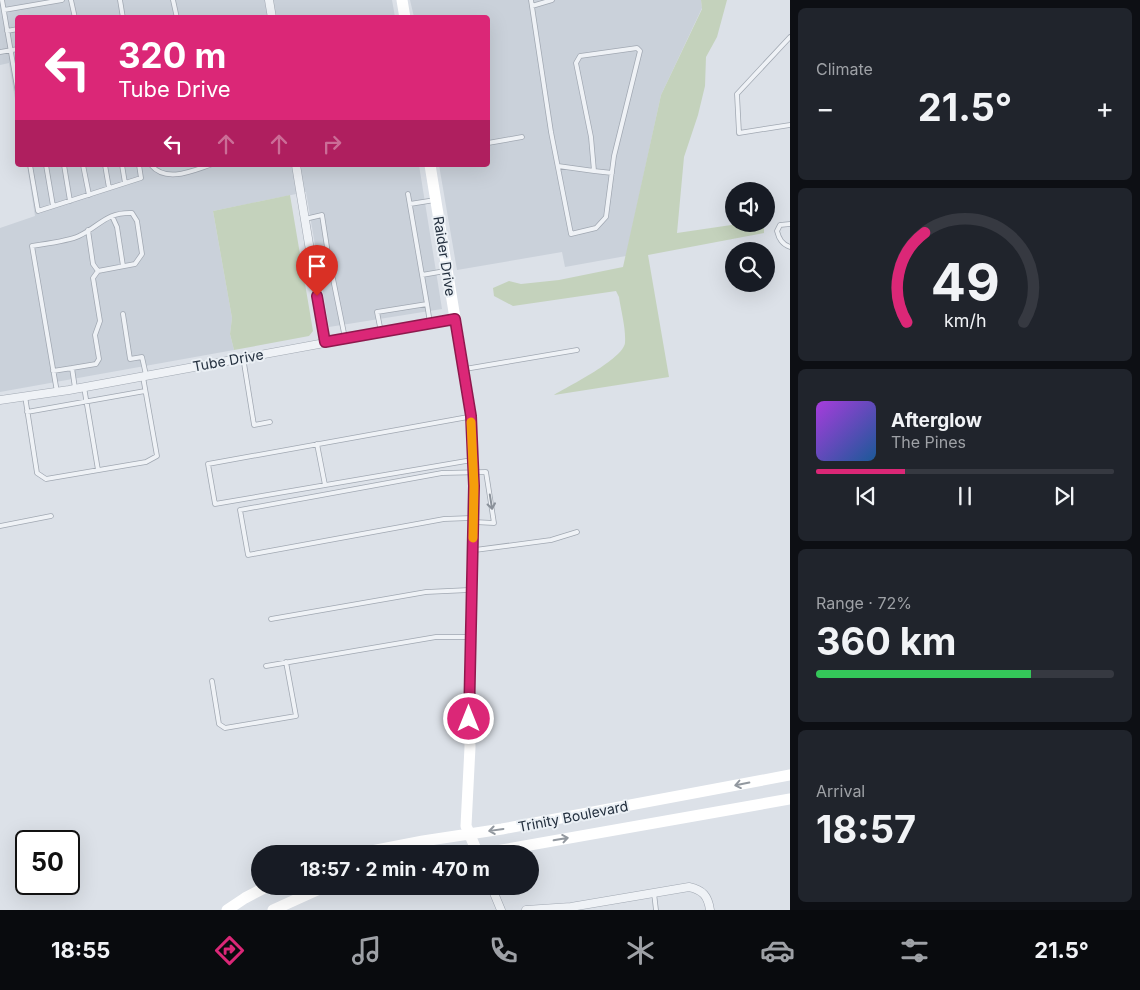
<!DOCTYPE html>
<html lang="en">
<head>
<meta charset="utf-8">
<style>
  :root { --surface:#171b24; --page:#20242c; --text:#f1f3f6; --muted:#9ea1a6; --line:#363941; --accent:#db2777 }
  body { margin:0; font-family:Inter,sans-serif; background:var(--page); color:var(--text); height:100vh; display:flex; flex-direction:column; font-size:19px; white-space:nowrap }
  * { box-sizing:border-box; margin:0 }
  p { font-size:16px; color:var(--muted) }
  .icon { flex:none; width:28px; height:28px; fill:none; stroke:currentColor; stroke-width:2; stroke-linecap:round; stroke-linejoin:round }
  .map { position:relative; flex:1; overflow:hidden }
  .drawer { display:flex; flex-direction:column; gap:8px; padding:8px; background:#0d0f14; width:350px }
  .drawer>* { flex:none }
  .top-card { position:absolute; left:15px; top:15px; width:475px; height:152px; border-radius:5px; box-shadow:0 5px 20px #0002; background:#db2777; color:#fff; overflow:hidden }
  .controls { position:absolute; left:725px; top:182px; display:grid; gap:10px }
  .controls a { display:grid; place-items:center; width:50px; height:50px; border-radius:50%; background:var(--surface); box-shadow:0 5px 20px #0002; font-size:25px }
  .speed { position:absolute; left:15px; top:830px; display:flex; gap:10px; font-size:25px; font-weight:700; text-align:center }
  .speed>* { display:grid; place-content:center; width:65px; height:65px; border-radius:50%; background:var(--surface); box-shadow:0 5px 20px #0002; line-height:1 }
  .speed .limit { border:2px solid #111; border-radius:8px; background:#fff; color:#111 }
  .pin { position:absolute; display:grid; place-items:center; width:42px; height:42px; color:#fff; margin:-51px -21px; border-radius:50% 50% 50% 0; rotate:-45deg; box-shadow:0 0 5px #0007 }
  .pin .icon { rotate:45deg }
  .me { position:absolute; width:55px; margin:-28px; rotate:0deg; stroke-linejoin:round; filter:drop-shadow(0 0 4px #0008) }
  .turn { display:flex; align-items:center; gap:18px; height:105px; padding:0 20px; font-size:22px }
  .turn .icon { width:65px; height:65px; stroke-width:2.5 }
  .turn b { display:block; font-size:35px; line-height:42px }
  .lanes { display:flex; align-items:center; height:48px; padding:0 20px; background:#0003; justify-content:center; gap:25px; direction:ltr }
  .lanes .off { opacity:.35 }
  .big { font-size:38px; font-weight:700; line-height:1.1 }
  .drawer .widget { flex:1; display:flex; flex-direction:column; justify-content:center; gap:8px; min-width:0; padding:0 18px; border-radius:8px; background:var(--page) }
  .drawer .dial { align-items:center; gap:0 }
  .dial svg { height:130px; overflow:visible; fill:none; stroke:var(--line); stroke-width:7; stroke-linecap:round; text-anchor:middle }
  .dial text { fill:var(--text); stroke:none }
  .song { display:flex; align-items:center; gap:15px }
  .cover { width:60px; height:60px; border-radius:8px; background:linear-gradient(135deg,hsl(280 70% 55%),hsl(210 70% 35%)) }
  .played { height:5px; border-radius:2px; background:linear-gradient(90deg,var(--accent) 30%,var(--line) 30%) }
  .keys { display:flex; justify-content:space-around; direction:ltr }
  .heat { display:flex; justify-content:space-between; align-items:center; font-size:28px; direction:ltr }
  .charge { height:8px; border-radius:4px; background:linear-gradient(90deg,#34c759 72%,var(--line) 0) }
  .trip { position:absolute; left:251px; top:845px; width:288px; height:50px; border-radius:25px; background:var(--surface); box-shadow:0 5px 20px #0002; font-weight:700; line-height:50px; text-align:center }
  .dock { display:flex; height:80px; justify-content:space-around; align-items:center; background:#090b0e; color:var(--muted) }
  .dock .icon { width:35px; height:35px }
  .dock .active { color:var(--accent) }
  .dock b { font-size:22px; color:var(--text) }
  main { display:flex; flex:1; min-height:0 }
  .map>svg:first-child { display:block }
  .built { fill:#cad1da }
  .green { fill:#c4d2bc }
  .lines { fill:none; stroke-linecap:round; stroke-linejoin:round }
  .lane-casing { stroke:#a1a8b2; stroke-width:5.5 }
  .street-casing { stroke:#a1a8b2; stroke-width:9 }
  .lane { stroke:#eff2f6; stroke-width:4 }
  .street { stroke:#eff2f6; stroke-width:8 }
  .secondary { stroke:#fff; stroke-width:11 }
  .oneway { stroke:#8a919a }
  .oneway2 { stroke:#92989f }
  .route-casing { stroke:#8e194d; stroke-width:12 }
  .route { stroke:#db2777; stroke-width:9 }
  .slow { stroke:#f59e0b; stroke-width:9 }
  .labels { text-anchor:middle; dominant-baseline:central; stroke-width:4; stroke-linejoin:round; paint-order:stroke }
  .street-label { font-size:14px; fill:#24303f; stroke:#ebf0f5 }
</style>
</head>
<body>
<main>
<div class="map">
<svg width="790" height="910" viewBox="0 0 790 910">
  <rect width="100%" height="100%" fill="#dce1e8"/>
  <path class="built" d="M0,0H392L395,17L18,18L17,111L9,63L0,65Z
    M410,0H701L702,8L661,95L626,256L565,267L562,252L457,270L439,165H488V18L414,17Z
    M27,165H419L442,309L329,327L306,192L213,211L232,318L230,334L234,350L0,392V228L35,216Z"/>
  <path class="green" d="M701,0H727L717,37L706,57L705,86L698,115L684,157L677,233L738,224H764V233L648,255L669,377L554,395C569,386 623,359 625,343C626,328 621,311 619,297L616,291L513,306L494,296L493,288L509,281L521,284L559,280L623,267L661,95L702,9Z
    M290,195L313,331L309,336L234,350L230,334L232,318L213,211Z"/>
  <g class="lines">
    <g class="lane-casing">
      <path id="lane" d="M2,0L18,93
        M71,0L75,18
        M120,0L123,18
        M173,0L177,18
        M531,0L551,132L571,234L596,228L606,217L614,156L640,51L637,48L580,56L576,63L591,137L594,171L612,173
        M532,6L552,0
        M4,10L62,0
        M7,31L18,29
        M790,37L737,94L739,133L790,125
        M0,52L18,49
        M488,143L522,137
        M30,165L38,211L141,178L139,165
        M46,165L53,206
        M64,165L70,201
        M83,165L89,195
        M105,165L109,188
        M122,165L125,183
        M151,165C166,183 192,171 210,165
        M558,166L594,171
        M408,194L427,304
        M410,204L435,200
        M112,216L117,227L123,266
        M305,219L322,215L329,260
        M790,224L780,225L777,231C779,239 782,244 790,247
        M88,230L93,264L98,271
        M331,269L345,338
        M422,275L445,271
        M315,281L332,278
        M123,314L130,359L142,357L146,375
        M381,332L377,312L427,304L430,323
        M243,357L254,425L270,422
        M465,369L577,350
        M53,371L72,368L75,388
        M84,387L98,470
        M57,392L32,246C44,244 69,241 79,236C100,226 106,212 132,213L137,221L142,254L135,264L98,271L93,278L100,321L95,335L99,359L96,364L72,368
        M25,396L37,473L46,479L146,462L157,456L143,377
        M27,412L145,391
        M468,417L208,464L215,504L472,460
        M317,444L325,485
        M471,518L444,519L248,555L240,510L442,473L486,472L494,523L474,522
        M0,526L51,516
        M475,550L551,540L577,532
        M271,619L426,592L469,590
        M266,666L436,637H469
        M212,681L219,724L225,728L296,716L286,662
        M654,893L656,910"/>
    </g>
    <g class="street-casing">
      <path id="street" d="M269,0L272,18
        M296,165L325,342
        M0,400L69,390L455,319
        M491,886L501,910
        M526,910L571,907L689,887C703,890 708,896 710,910"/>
    </g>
    <use href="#lane" class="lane"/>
    <use href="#street" class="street"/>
    <path class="secondary" d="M402,0L405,18
      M430,165L471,416L474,486L469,705L470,747L466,826L478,854
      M356,854L423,841L502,829L790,775
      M479,854L790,799
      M227,910L245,898L268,886
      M273,910L326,886"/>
  </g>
  <defs><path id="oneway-shaft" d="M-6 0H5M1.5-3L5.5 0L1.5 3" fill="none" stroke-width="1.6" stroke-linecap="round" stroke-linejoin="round" transform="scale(1.25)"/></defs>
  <use class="oneway" href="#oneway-shaft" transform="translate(491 502) rotate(81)"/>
  <g class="oneway2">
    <use href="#oneway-shaft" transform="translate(742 784) rotate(169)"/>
    <use href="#oneway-shaft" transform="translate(496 830) rotate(172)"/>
    <use href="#oneway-shaft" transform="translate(561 839) rotate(-10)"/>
  </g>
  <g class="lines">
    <g class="route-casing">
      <path id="route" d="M317,296L325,342L455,319L471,416L474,486L469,719"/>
    </g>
    <use href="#route" class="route"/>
    <path class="slow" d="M471,422L474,486L473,538"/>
  </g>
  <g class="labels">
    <g class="street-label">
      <text transform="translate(445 256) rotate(81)">Raider Drive</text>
      <text transform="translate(228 360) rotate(-10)">Tube Drive</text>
      <text transform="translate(573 816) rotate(-11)">Trinity Boulevard</text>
    </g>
  </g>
</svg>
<div class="controls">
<a><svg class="icon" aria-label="sound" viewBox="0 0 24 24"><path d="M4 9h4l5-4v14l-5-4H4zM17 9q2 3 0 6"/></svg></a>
<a><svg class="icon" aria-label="search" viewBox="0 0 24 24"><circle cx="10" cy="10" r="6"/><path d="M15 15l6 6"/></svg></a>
</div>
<div class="speed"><div class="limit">50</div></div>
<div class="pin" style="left:317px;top:296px;background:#d93025"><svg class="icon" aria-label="arrive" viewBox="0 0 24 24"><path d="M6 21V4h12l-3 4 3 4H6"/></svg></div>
<svg class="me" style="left:469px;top:719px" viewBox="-20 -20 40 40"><circle r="17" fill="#db2777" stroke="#fff" stroke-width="3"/><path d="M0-11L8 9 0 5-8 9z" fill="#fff"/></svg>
<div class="trip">18:57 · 2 min · 470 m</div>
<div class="top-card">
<div class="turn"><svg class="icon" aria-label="left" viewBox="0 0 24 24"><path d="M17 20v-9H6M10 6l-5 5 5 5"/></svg><div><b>320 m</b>Tube Drive</div></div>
<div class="lanes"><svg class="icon" aria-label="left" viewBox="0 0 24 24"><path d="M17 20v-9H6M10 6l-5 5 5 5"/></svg><svg class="icon off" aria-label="ahead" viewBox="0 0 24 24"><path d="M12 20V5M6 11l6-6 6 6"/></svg><svg class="icon off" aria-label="ahead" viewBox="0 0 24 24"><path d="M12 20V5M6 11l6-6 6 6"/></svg><svg class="icon off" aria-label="right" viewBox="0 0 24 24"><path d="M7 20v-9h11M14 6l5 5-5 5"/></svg></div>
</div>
</div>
<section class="drawer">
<div class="widget"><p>Climate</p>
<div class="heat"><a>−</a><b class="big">21.5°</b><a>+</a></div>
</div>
<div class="widget dial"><svg viewBox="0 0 100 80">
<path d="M14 69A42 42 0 1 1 86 69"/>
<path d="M14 69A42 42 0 0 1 25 14" stroke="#db2777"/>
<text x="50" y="56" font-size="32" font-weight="700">49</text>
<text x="50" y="72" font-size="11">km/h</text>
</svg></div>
<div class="widget">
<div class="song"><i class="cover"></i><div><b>Afterglow</b><p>The Pines</p></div></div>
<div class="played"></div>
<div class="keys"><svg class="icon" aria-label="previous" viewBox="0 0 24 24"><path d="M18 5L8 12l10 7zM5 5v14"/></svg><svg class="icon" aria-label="pause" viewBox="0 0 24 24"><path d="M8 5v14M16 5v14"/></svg><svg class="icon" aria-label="next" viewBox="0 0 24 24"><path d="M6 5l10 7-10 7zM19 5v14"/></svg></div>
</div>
<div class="widget"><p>Range · 72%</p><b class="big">360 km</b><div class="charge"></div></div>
<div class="widget"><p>Arrival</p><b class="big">18:57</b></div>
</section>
</main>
<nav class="dock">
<b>18:55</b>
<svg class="icon active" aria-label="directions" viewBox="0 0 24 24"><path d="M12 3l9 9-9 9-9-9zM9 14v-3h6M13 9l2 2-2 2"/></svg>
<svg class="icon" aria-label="music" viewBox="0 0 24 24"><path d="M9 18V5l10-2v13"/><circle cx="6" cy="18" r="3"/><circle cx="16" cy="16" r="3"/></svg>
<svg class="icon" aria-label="phone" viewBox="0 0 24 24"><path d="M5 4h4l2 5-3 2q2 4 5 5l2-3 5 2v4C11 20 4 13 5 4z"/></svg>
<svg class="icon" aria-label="climate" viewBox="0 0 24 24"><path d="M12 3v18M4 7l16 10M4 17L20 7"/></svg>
<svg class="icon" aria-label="car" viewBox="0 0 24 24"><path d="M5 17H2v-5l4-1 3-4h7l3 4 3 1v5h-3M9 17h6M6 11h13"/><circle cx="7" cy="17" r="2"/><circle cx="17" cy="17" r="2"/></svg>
<svg class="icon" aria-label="filters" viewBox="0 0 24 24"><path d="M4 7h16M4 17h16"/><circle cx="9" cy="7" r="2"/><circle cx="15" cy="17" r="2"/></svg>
<b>21.5°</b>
</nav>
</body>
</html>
